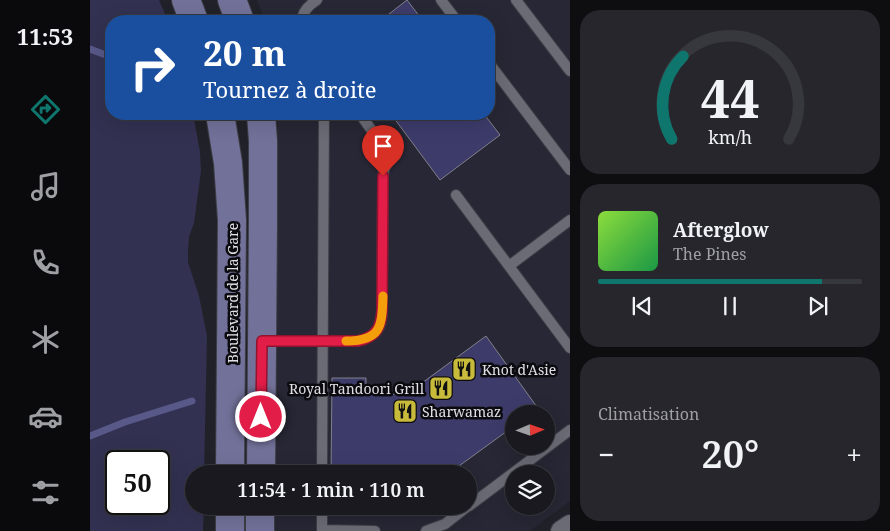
<!DOCTYPE html>
<html lang="fr">
<head>
<meta charset="utf-8">
<style>
  :root { --surface:#19191f; --page:#26262c; --text:#f1f3f6; --muted:#9fa0a4; --line:#37383d; --accent:#0f766e }
  body { margin:0; font-family:"Noto Serif",serif; background:var(--page); color:var(--text); height:100vh; display:flex; flex-direction:column; font-size:19px; white-space:nowrap }
  * { box-sizing:border-box; margin:0 }
  p { font-size:16px; color:var(--muted) }
  .icon { flex:none; width:28px; height:28px; fill:none; stroke:currentColor; stroke-width:2; stroke-linecap:round; stroke-linejoin:round }
  .map { position:relative; flex:1; overflow:hidden }
  .sheet { display:flex; flex-direction:column; gap:10px; padding:10px; background:#0e0e11; width:320px }
  .sheet>* { flex:none }
  .top-card { position:absolute; left:15px; top:15px; width:390px; height:105px; border-radius:20px; box-shadow:0 5px 20px #0002,0 0 0 1px var(--line); background:#1a4fa0; color:#fff; overflow:hidden }
  .needle { width:32px; rotate:88deg }
  .buttons { position:absolute; left:415px; top:405px; display:grid; gap:10px }
  .buttons a { display:grid; place-items:center; width:50px; height:50px; border-radius:50%; background:var(--surface); box-shadow:0 5px 20px #0002,0 0 0 1px var(--line); font-size:25px }
  .speed { position:absolute; left:15px; top:450px; display:flex; gap:10px; font-size:25px; font-weight:700; text-align:center }
  .speed>* { display:grid; place-content:center; width:65px; height:65px; border-radius:50%; background:var(--surface); box-shadow:0 5px 20px #0002,0 0 0 1px var(--line); line-height:1 }
  .speed .limit { border:2px solid #111; border-radius:8px; background:#fff; color:#111 }
  .pin { position:absolute; display:grid; place-items:center; width:42px; height:42px; color:#fff; margin:-51px -21px; border-radius:50% 50% 50% 0; rotate:-45deg; box-shadow:0 0 5px #0007 }
  .pin .icon { rotate:45deg }
  .me { position:absolute; width:55px; margin:-28px; rotate:0deg; stroke-linejoin:round; filter:drop-shadow(0 0 4px #0008) }
  .turn { display:flex; align-items:center; gap:18px; height:105px; padding:0 15px; font-size:22px }
  .turn .icon { width:65px; height:65px; stroke-width:2.5 }
  .turn b { display:block; font-size:35px; line-height:42px }
  .big { font-size:38px; font-weight:600; line-height:1.1 }
  .sheet .widget { flex:1; display:flex; flex-direction:column; justify-content:center; gap:8px; min-width:0; padding:0 18px; border-radius:20px; background:var(--page) }
  .sheet .dial { align-items:center; gap:0 }
  .dial svg { height:130px; overflow:visible; fill:none; stroke:var(--line); stroke-width:7; stroke-linecap:round; text-anchor:middle }
  .dial text { fill:var(--text); stroke:none }
  .song { display:flex; align-items:center; gap:15px }
  .cover { width:60px; height:60px; border-radius:8px; background:linear-gradient(135deg,hsl(90 70% 55%),hsl(140 70% 35%)) }
  .played { height:5px; border-radius:2px; background:linear-gradient(90deg,var(--accent) 85%,var(--line) 85%) }
  .keys { display:flex; justify-content:space-around; direction:ltr }
  .heat { display:flex; justify-content:space-between; align-items:center; font-size:28px; direction:ltr }
  .trip { position:absolute; left:95px; top:465px; width:292px; height:50px; border-radius:25px; background:var(--surface); box-shadow:0 5px 20px #0002,0 0 0 1px var(--line); font-weight:600; line-height:50px; text-align:center }
  main { display:flex; flex:1; min-height:0 }
  .tabs { display:flex; flex-direction:column; width:90px; justify-content:space-around; align-items:center; background:#0a0a0c; color:var(--muted) }
  .tabs .icon { width:35px; height:35px }
  .tabs .active { color:var(--accent) }
  .tabs b { font-size:22px; color:var(--text) }
  .map>svg:first-child { display:block }
  .built { fill:#272735; fill-rule:evenodd }
  .green { fill:#323151; fill-rule:evenodd }
  .lines { fill:none; stroke-linecap:round; stroke-linejoin:round }
  .stream { stroke:#585889; stroke-width:7 }
  .building { fill:#3d3b6a; stroke:#81818b }
  .service-casing { stroke:#3d3e45; stroke-width:12 }
  .minor-casing { stroke:#3d3e45; stroke-width:22 }
  .secondary-casing { stroke:#3d3e45; stroke-width:30 }
  .service { stroke:#6a6b75; stroke-width:10 }
  .minor { stroke:#6a6b75; stroke-width:20 }
  .secondary { stroke:#727199; stroke-width:28 }
  .route-casing { stroke:#92132f; stroke-width:12 }
  .route { stroke:#e11d48; stroke-width:9 }
  .slow { stroke:#f59e0b; stroke-width:9 }
  .labels { text-anchor:middle; dominant-baseline:central; stroke-width:5; stroke-linejoin:round; paint-order:stroke }
  .street-label { font-size:14px; fill:#e0e0e6; stroke:#0b0b0f }
  .poi-label { font-size:14px; fill:#e0e0e6; stroke:#0b0b0f; text-anchor:start }
</style>
</head>
<body>
<main>
<nav class="tabs">
<b>11:53</b>
<svg class="icon active" aria-label="directions" viewBox="0 0 24 24"><path d="M12 3l9 9-9 9-9-9zM9 14v-3h6M13 9l2 2-2 2"/></svg>
<svg class="icon" aria-label="music" viewBox="0 0 24 24"><path d="M9 18V5l10-2v13"/><circle cx="6" cy="18" r="3"/><circle cx="16" cy="16" r="3"/></svg>
<svg class="icon" aria-label="phone" viewBox="0 0 24 24"><path d="M5 4h4l2 5-3 2q2 4 5 5l2-3 5 2v4C11 20 4 13 5 4z"/></svg>
<svg class="icon" aria-label="climate" viewBox="0 0 24 24"><path d="M12 3v18M4 7l16 10M4 17L20 7"/></svg>
<svg class="icon" aria-label="car" viewBox="0 0 24 24"><path d="M5 17H2v-5l4-1 3-4h7l3 4 3 1v5h-3M9 17h6M6 11h13"/><circle cx="7" cy="17" r="2"/><circle cx="17" cy="17" r="2"/></svg>
<svg class="icon" aria-label="filters" viewBox="0 0 24 24"><path d="M4 7h16M4 17h16"/><circle cx="9" cy="7" r="2"/><circle cx="15" cy="17" r="2"/></svg>
</nav>
<div class="map">
<svg width="480" height="531" viewBox="0 0 480 531">
  <rect width="100%" height="100%" fill="#212129"/>
  <path class="built" d="M167,0H480V501L440,531H183V506H379V474H184L186,140L189,114H399V21H175ZM424,414H456V446H424ZM424,474H456V506H424Z"/>
  <path class="green" d="M0,0H69L78,21H21V114H103L110,152L111,171L104,223L99,237L98,252V262L109,296L117,336L114,474H104V506H114L113,531H0ZM26,461H69V504H26Z"/>
  <g class="lines">
    <path class="stream" d="M0,49L21,57
      M0,436L35,422L102,401"/>
  </g>
  <path class="building" d="M317,0L333,21H290Z
    M301,114H394L410,135L350,180Z
    M396,336L452,414H424V426L358,474H241L242,378H276V394H317Z
    M241,506H313L302,514H241Z"/>
  <g class="lines">
    <g class="service-casing">
      <path id="service" d="M351,0L367,21
        M426,0L480,71
        M212,21C212,12 219,5 227,0
        M399,63L480,170
        M366,195L480,348
        M419,266L480,220
        M173,341H268C286,337 292,328 292,310L293,176L294,170L300,156L270,114
        M232,474L234,114
        M232,506V530L285,531
        M379,506L480,430
        M336,531L355,524L378,506"/>
    </g>
    <g class="minor-casing">
      <path id="minor" d="M471,531L480,525"/>
    </g>
    <g class="secondary-casing">
      <path id="secondary" d="M96,0L104,21
        M142,0L150,21
        M130,114L138,163L142,220L140,474
        M171,474L173,221V141L171,114
        M140,531V506
        M170,531V506"/>
    </g>
    <use href="#service" class="service"/>
    <use href="#minor" class="minor"/>
    <use href="#secondary" class="secondary"/>
  </g>
  <g class="lines">
    <g class="route-casing">
      <path id="route" d="M171,417L172,341H268C286,337 291,328 292,310L293,176"/>
    </g>
    <use href="#route" class="route"/>
    <path class="slow" d="M256,341C291,341 292,327 293,296"/>
  </g>
  <defs>
    <g id="restaurant-square" transform="scale(1.25)"><rect x="-9" y="-9" width="18" height="18" rx="4" fill="#c8bb3b" stroke="#0b0b0f"/><path d="M-5-6h1v4h1v-4h1v4h1v-4h1v5L-1.5 .5V6h-2V.5L-5-1ZM5-6V6H3V1.5H1.5Q1.5-4 5-6Z" fill="#111"/></g>
  </defs>
  <g fill-rule="evenodd">
    <use href="#restaurant-square" x="374" y="369"/>
    <use href="#restaurant-square" x="351" y="388"/>
    <use href="#restaurant-square" x="315" y="411"/>
  </g>
  <g class="labels">
    <g class="street-label">
      <text transform="translate(142 293) rotate(-90)">Boulevard de la Gare</text>
    </g>
    <g class="poi-label">
      <text x="392" y="369">Knot d'Asie</text>
      <text x="334" y="388" text-anchor="end">Royal Tandoori Grill</text>
      <text x="332" y="411">Sharwamaz</text>
    </g>
  </g>
</svg>
<div class="buttons">
<a><svg class="needle" viewBox="-14 -14 28 28"><path d="M0-13l5 13h-10z" fill="#e53935"/><path d="M0 13l5-13h-10z" fill="#9fa0a4"/></svg></a>
<a><svg class="icon" aria-label="layers" viewBox="0 0 24 24"><path d="M12 4l9 5-9 5-9-5zM3 14l9 5 9-5"/></svg></a>
</div>
<div class="speed"><div class="limit">50</div></div>
<div class="pin" style="left:293px;top:176px;background:#d93025"><svg class="icon" aria-label="arrive" viewBox="0 0 24 24"><path d="M6 21V4h12l-3 4 3 4H6"/></svg></div>
<svg class="me" style="left:171px;top:417px" viewBox="-20 -20 40 40"><circle r="17" fill="#e11d48" stroke="#fff" stroke-width="3"/><path d="M0-11L8 9 0 5-8 9z" fill="#fff"/></svg>
<div class="trip">11:54 · 1 min · 110 m</div>
<div class="top-card">
<div class="turn"><svg class="icon" aria-label="right" viewBox="0 0 24 24"><path d="M7 20v-9h11M14 6l5 5-5 5"/></svg><div><b>20 m</b>Tournez à droite</div></div>
</div>
</div>
<section class="sheet">
<div class="widget dial"><svg viewBox="0 0 100 80">
<path d="M14 69A42 42 0 1 1 86 69"/>
<path d="M14 69A42 42 0 0 1 21 18" stroke="#0f766e"/>
<text x="50" y="56" font-size="32" font-weight="700">44</text>
<text x="50" y="72" font-size="11">km/h</text>
</svg></div>
<div class="widget">
<div class="song"><i class="cover"></i><div><b>Afterglow</b><p>The Pines</p></div></div>
<div class="played"></div>
<div class="keys"><svg class="icon" aria-label="previous" viewBox="0 0 24 24"><path d="M18 5L8 12l10 7zM5 5v14"/></svg><svg class="icon" aria-label="pause" viewBox="0 0 24 24"><path d="M8 5v14M16 5v14"/></svg><svg class="icon" aria-label="next" viewBox="0 0 24 24"><path d="M6 5l10 7-10 7zM19 5v14"/></svg></div>
</div>
<div class="widget"><p>Climatisation</p>
<div class="heat"><a>−</a><b class="big">20°</b><a>+</a></div>
</div>
</section>
</main>
</body>
</html>
